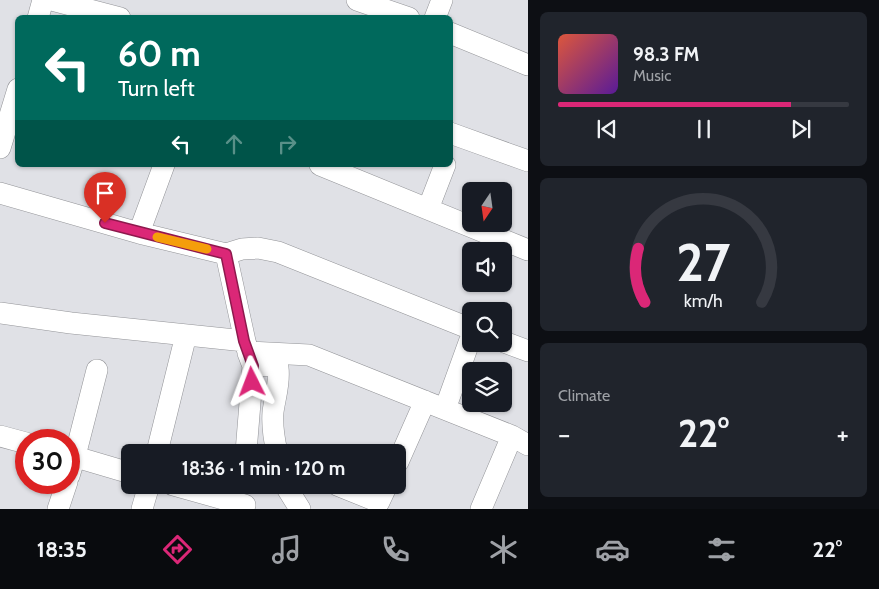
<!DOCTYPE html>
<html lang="en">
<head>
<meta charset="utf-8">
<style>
  :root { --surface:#171b24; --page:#20242c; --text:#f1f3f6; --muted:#9ea1a6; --line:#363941; --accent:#db2777 }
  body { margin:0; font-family:Cabin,sans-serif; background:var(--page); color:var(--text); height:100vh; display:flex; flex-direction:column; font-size:19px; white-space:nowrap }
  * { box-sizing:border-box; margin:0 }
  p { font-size:16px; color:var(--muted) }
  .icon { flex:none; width:28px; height:28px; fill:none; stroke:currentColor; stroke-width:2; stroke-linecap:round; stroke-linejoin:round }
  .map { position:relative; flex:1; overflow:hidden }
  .sheet { display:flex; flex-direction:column; gap:12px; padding:12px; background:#0d0f14; width:351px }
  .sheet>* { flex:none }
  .hud { position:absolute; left:15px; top:15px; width:438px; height:152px; border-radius:8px; box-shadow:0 1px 4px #0004; background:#00695c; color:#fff; overflow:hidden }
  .needle { width:32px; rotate:193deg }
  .tools { position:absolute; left:462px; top:182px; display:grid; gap:10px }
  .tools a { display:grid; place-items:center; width:50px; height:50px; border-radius:8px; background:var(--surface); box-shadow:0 1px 4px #0004; font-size:25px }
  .speed { position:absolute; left:15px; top:429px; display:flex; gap:10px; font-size:25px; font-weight:700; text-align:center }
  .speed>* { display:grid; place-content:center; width:65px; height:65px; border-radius:50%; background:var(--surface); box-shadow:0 1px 4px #0004; line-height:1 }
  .speed .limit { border:8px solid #d22; background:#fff; color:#111 }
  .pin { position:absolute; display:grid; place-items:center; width:42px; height:42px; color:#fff; margin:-51px -21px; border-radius:50% 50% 50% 0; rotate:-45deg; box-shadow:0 0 5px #0007 }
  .pin .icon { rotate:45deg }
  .me { position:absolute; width:55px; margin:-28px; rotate:357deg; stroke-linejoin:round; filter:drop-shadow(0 0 4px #0008) }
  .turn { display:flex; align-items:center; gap:18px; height:105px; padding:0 20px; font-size:22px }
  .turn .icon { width:65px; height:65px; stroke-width:2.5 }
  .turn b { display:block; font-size:35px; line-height:42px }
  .lanes { display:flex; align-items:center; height:48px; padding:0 20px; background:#0003; justify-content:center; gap:25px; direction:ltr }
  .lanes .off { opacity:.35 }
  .big { font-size:38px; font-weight:700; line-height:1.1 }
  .sheet .widget { flex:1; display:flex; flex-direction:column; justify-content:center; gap:8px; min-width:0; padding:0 18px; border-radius:8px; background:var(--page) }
  .sheet .dial { align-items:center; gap:0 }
  .dial svg { height:130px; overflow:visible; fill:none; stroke:var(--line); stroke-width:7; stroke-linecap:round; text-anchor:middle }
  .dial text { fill:var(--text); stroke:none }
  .song { display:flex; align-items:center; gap:15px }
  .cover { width:60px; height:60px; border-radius:8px; background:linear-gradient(135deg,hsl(10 70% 55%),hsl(270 70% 35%)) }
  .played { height:5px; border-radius:2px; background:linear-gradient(90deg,var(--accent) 80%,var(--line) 80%) }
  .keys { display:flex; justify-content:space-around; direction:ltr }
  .heat { display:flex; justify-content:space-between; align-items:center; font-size:28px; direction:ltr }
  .trip { position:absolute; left:121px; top:444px; width:285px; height:50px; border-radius:8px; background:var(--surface); box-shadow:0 1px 4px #0004; font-weight:700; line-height:50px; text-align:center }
  .dock { display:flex; height:80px; justify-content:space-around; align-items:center; background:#090b0e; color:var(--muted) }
  .dock .icon { width:35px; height:35px }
  .dock .current { color:var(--accent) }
  .dock b { font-size:22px; color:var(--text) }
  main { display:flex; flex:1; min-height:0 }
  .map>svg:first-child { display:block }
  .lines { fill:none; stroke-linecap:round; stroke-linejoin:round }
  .minor-casing { stroke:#939498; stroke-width:22 }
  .minor { stroke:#fff; stroke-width:21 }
  .route-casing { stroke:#8e194d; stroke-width:12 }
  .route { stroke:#db2777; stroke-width:9 }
  .slow { stroke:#f59e0b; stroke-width:9 }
</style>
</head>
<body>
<main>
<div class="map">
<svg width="528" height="509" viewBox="0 0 528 509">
  <rect width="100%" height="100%" fill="#e0e1e6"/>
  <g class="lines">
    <g class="minor-casing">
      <path id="minor" d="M52,0L120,18
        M357,0L409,18
        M38,18L43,0
        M435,18L442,0
        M450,33L528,65
        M450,133L528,161
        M0,148L18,89
        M320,165L528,250
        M0,193L139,233L226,254L242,249L258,248L278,252L471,329
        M428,209L445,165
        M139,233L164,165
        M226,254L245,341L248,352L309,355L512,436L528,445
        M0,313L71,323L245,341
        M504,342L528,351
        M253,366L272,365L278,368C280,383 275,397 273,412C272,425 274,439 277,452
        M445,409L471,337
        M0,436L26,443
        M157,452L186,335
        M246,452L253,366L248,353
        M69,455L130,473
        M398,462L425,401
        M69,476L75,456L97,370
        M173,485L245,505
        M285,485L300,509
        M337,485L379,502L387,485
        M58,509L67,482
        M142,509L149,485
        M481,509L512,436"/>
    </g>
    <use href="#minor" class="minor"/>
  </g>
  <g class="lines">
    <g class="route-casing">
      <path id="route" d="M105,223L226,254L244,341L253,366L252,382"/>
    </g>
    <use href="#route" class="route"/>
    <path class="slow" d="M157,237L207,249"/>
  </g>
</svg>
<div class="tools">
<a><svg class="needle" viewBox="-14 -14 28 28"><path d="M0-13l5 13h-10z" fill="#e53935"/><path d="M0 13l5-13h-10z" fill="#9ea1a6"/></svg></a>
<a><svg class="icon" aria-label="sound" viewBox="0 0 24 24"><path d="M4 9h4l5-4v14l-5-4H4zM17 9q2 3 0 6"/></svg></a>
<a><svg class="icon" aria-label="search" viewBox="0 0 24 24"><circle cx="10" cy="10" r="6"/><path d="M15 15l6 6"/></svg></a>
<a><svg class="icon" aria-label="layers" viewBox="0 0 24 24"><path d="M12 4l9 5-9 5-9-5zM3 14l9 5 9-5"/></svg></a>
</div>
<div class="speed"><div class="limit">30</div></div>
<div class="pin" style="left:105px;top:223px;background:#d93025"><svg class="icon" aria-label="arrive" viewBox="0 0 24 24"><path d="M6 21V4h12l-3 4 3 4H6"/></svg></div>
<svg class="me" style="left:252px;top:382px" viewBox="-20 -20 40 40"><path d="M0-17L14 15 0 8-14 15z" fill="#db2777" stroke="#fff" stroke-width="4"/></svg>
<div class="trip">18:36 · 1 min · 120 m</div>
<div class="hud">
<div class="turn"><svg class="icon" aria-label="left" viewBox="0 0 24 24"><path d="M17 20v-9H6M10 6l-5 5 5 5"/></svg><div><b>60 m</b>Turn left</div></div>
<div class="lanes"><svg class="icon" aria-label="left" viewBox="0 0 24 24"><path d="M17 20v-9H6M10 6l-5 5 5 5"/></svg><svg class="icon off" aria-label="ahead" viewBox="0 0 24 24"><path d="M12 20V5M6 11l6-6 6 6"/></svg><svg class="icon off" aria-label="right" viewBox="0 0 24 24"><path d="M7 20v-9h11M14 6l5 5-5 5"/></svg></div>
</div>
</div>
<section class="sheet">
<div class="widget">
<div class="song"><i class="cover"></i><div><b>98.3 FM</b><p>Music</p></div></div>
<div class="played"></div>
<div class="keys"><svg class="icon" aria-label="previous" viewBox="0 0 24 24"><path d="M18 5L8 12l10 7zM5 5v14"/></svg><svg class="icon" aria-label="pause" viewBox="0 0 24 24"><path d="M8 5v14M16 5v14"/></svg><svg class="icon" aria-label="next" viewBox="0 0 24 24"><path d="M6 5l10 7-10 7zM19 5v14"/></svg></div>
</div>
<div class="widget dial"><svg viewBox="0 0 100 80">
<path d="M14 69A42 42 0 1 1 86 69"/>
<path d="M14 69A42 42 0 0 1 10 36" stroke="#db2777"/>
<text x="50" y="56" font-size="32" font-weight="700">27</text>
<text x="50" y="72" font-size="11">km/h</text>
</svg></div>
<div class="widget"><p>Climate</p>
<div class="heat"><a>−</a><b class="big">22°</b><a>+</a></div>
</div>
</section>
</main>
<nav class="dock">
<b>18:35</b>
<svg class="icon current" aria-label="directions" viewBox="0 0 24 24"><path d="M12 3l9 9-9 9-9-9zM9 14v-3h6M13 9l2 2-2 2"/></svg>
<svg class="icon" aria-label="music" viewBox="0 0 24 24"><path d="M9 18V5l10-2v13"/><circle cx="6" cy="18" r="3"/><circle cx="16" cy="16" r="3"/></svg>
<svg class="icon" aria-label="phone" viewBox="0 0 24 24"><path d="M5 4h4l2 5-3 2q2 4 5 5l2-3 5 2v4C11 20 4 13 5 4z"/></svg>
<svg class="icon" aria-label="climate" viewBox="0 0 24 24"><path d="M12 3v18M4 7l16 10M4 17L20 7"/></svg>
<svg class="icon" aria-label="car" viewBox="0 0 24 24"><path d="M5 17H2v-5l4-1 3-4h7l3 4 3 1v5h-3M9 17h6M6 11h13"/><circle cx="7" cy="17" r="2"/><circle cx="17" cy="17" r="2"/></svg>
<svg class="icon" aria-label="filters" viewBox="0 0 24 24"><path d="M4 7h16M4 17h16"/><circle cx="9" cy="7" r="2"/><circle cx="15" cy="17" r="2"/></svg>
<b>22°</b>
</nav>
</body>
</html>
